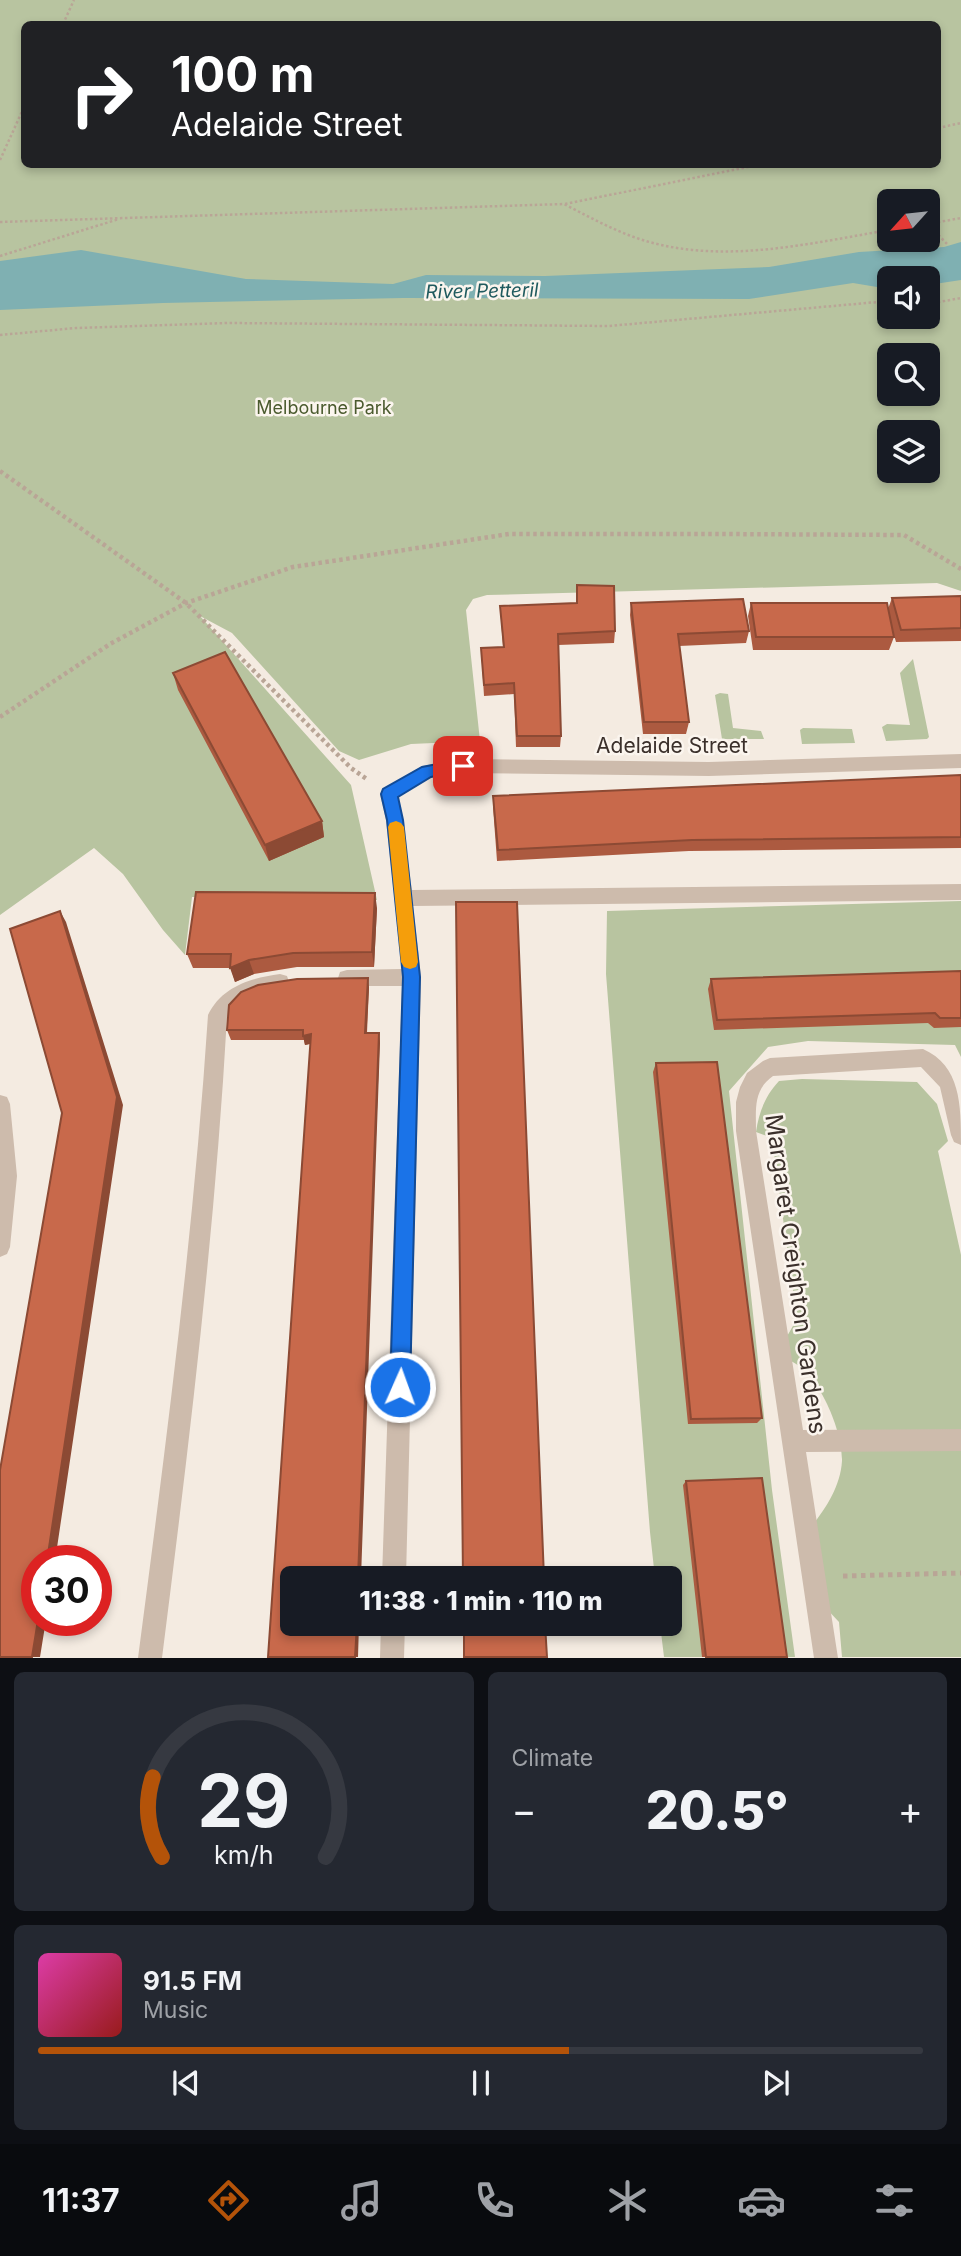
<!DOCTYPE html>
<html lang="en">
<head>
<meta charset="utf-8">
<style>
  :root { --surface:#171b24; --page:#242831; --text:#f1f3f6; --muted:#9ea1a6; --line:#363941; --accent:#b45309 }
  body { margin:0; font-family:Inter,sans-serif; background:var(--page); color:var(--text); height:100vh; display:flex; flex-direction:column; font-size:26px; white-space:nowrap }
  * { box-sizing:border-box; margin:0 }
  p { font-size:23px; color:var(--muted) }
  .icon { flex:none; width:38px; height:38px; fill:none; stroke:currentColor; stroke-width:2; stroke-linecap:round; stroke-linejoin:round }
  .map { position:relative; height:1658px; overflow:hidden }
  .panel { display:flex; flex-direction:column; gap:14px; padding:14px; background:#0d0f14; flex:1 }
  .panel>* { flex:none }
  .banner { position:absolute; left:21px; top:21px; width:920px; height:147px; border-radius:10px; box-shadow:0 4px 10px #0003; background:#202124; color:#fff; overflow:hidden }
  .needle { width:46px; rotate:243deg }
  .fabs { position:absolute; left:877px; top:189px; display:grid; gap:14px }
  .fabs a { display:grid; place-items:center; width:63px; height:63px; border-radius:10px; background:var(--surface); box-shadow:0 4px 10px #0003; font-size:35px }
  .speed { position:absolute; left:21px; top:1545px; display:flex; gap:14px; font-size:35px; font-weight:700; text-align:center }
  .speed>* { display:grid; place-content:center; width:91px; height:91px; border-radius:50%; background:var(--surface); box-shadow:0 4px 10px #0003; line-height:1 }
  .speed .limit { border:10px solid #d22; background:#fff; color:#111 }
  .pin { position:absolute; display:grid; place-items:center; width:60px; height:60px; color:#fff; margin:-30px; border-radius:14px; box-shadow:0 4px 10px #0006 }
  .me { position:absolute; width:77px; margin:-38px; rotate:2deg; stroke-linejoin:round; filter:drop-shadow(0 0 5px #0008) }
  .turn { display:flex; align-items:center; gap:24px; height:147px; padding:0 35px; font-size:32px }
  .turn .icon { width:91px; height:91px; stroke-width:2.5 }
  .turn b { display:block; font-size:49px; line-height:60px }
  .big { font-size:52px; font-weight:800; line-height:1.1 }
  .panel .widget { flex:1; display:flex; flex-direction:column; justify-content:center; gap:10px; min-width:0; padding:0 24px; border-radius:10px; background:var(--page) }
  .panel .dial { align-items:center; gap:0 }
  .dial svg { height:182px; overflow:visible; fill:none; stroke:var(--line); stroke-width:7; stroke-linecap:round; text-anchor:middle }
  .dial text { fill:var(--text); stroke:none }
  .song { display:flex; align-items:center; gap:21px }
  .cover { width:84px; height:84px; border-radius:10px; background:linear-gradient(135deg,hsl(320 70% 55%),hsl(0 70% 35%)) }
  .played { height:7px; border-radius:4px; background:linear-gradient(90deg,var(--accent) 60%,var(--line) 60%) }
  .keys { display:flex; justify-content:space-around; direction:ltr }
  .heat { display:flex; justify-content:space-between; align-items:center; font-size:38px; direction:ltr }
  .panel .tiles { flex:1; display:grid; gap:14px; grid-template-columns:1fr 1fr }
  .widget:last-child { grid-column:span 2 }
  .trip { position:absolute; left:280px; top:1566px; width:402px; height:70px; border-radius:10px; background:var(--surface); box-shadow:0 4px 10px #0003; font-weight:800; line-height:70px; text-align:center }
  .tab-bar { display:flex; height:112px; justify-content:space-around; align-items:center; background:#090b0e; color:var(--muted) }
  .tab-bar .icon { width:49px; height:49px }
  .tab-bar .active { color:var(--accent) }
  .tab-bar b { font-size:32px; color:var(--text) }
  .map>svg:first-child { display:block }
  .green { fill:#b8c4a0; fill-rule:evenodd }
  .water { fill:#7fb0b2 }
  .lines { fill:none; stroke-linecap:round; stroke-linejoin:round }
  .path-far2 { stroke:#b9a596; stroke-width:2.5; stroke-dasharray:2.5 2.5; stroke-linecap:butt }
  .path-far1 { stroke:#b9a596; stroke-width:4.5; stroke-dasharray:3.5 3.5; stroke-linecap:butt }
  .path { stroke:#b9a596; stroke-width:5; stroke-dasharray:4.5 4.5; stroke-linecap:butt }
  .minor { fill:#cdbbac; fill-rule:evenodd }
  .wall { fill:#ac5a40 }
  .shaded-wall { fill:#8c4a34 }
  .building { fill:#c8694b; stroke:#8c4a34; stroke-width:2 }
  .route { fill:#1a73e8; stroke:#114b97; stroke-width:2 }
  .slow { fill:#f59e0b }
  .labels { text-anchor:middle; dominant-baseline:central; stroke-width:5; stroke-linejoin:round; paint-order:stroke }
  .far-park-label { font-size:18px; fill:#4a5a2e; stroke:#fbf5ee }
  .far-water-label { font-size:19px; font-style:italic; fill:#1f5a5e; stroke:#fbf5ee }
  .street-label { font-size:21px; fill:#3b302b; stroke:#fbf5ee }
  .near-street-label { font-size:24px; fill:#3b302b; stroke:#fbf5ee }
</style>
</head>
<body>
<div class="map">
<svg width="961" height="1658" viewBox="0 0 961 1658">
  <rect width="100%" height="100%" fill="#f4ebe1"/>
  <path class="green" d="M0,0H961V591L937,583L487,595L473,599L466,610L480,741L411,744L359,760L339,751L232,633L200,616L351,785L377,900L192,897L185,955L163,930L123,874L94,848L0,915ZM24,24H938V164H24ZM889,201H928V240H889ZM889,278H928V317H889ZM889,355H928V394H889ZM889,432H928V471H889Z
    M913,659L929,737L927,739L886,741L882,727L887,724L910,725L900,673Z
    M720,693L728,694L733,728L761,731L764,739H722L715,695Z
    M803,728L852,729L855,743L802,744L800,730Z
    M961,901V1057L955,1045L808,1041L768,1047L729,1091L772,1490L795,1657H664L660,1624H670V1578H655L650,1532L606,974L607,911Z
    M802,1079L917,1082L937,1104L948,1141L938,1151L961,1255V1657H842L839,1622L824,1606L803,1537C821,1515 840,1491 842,1461C843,1430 817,1367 785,1359L786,1338L797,1319L773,1147L767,1136L756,1132C759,1112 765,1096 779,1081Z"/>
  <path class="water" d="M961,242V280L928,285V278H889V289L853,283L749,299L403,298L163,303L0,310V261L81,250L246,279L393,284L426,275L545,276L769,267L859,252L944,247Z"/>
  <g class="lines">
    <path class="path-far2" d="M63,24L74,0
      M938,128L961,123
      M0,160L24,107
      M565,204L763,164
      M0,222L564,204C593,219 622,235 653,243C730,263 812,243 889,230
      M928,224L961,218
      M928,224L948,245
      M0,256L119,219
      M928,304L961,298
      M0,335L76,328L228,323L609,326L889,301"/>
    <path class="path-far1" d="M0,471L186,603L351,768L368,780
      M0,717L110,644L186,603L293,567L509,534H717L904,535L961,569"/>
    <path class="path" d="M843,1576L961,1573"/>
    <path class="minor" d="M961,754V768L709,776L463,773L431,777L398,797L412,890L961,884V900L413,906L421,977L406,1578H382L402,986H347L340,984L338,978L340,972L347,970L402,969L386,820L380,794L383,789L422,766L463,759L709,762Z
      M280,974L287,976L289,982L287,988C263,997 243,995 227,1017C215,1232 189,1444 162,1658H138C166,1444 194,1230 208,1015C222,986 251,978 280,974Z
      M923,1049C961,1066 961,1105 961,1145L954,1142L951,1135L940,1087L921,1067L773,1076C753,1090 756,1109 756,1131L803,1430L961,1429V1451L806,1452L838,1658H814L736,1131V1102L740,1087L747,1073L763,1061L770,1058Z
      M0,1095L7,1097L10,1104L17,1176L10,1247L7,1254L0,1257Z
      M381,1624H405L404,1658H380Z"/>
  </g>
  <path class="wall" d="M577,585L615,631L614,643L558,645L561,736L560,747H516L514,694L484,696L481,648L503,647L500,606L576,603Z
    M961,596V641L896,642L891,625L894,637L889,650H753L748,616L751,603L888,609L892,598Z
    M631,603L749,631L746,643L679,646L689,722L686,734H643L630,615Z
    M173,673L322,821L324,837L269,861L178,690Z
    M961,775V848L689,851L497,861L493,807V796Z
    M377,908L374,967H297L254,974L235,982L231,968H193L187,954Z
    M961,971V1027L934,1028L928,1023L714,1030L708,989L711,979Z
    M369,987L367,1033H379L380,1043L310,1044L305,1045L304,1040H231L227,1030Z
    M656,1063L762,1418L757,1423L688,1424L653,1072Z
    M686,1481L787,1657H702L683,1485Z"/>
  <path class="shaded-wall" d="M322,821L324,837L269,861L265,845Z
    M375,893L377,908L374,967L372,952Z
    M60,911L66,922L123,1105L55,1561H47L117,1097Z
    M249,960L254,974L235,982L230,968Z
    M368,978L369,987L366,1043L365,1033Z
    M379,1033L380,1043L361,1578H358Z
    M311,1034L313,1043L305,1045L303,1036Z
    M38,1620H46L40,1657H32Z
    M357,1624H359L358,1657H355Z"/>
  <path class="building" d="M577,585L614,586L615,631L558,634L561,736H517L514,683L484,685L481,648L504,647L500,606L577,603Z
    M961,596V628L901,630L892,598Z
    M743,599L749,631L678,634L689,722H644L631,603Z
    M751,603H887L894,637H756Z
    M225,652L322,821L265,845L173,673Z
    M961,775V837L692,840L498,850L493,796Z
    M196,892L375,893L372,952L293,953L249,960L230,968L231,954H187Z
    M456,902H517L544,1578H463Z
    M60,911L117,1097L47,1561H37V1620H38L32,1657H0V1470L62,1113L10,929Z
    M961,971V1018H940L935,1013L717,1020L711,979Z
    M368,978L365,1033H379L358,1578H292V1624H357L355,1657H268L311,1034L303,1036V1030H227L229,1005L241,992L258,985L297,979Z
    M717,1062L762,1418L691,1419L656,1063Z
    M762,1478L787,1657H706L686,1481Z
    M464,1624H545L547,1657H464Z"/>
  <path class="route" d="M463,759L470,766L468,770L431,777L398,797L403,820L420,977L410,1387L407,1394L400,1397L393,1394L390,1387L403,977L387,820L381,794L383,789L422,767Z"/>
  <path class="slow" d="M396,821L401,823L404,827L418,962L416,967L410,969L404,967L401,962L388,827L390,823Z"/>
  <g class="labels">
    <g class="far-park-label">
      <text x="324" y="407">Melbourne Park</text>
    </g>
    <g class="far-water-label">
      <text transform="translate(482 291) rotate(-1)">River Petteril</text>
    </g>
    <g class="street-label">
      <text x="672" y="745">Adelaide Street</text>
    </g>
    <g class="near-street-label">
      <text transform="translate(796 1274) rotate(82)">Margaret Creighton Gardens</text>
    </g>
  </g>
</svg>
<div class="fabs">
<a><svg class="needle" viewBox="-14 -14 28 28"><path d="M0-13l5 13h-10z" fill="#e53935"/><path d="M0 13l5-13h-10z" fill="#9ea1a6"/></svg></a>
<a><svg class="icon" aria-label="sound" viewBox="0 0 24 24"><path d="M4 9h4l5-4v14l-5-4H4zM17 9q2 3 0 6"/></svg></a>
<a><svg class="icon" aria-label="search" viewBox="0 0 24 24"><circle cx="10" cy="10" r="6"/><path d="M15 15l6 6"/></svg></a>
<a><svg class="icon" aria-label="layers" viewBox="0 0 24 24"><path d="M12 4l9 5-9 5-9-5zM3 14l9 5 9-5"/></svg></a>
</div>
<div class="speed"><div class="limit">30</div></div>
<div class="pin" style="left:463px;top:766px;background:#d93025"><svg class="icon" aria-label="arrive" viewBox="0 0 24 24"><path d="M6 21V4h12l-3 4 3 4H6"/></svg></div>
<svg class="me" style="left:400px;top:1387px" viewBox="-20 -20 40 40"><circle r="17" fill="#1a73e8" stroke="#fff" stroke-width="3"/><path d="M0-11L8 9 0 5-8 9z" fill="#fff"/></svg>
<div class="trip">11:38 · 1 min · 110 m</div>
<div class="banner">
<div class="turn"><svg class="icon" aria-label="right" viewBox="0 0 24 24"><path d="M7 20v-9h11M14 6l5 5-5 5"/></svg><div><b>100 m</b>Adelaide Street</div></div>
</div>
</div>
<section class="panel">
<div class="tiles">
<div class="widget dial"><svg viewBox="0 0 100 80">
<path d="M14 69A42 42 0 1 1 86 69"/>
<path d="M14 69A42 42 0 0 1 10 34" stroke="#b45309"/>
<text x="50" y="56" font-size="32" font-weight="700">29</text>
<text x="50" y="72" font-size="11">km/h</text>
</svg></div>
<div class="widget"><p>Climate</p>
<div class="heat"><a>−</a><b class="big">20.5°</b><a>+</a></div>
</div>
<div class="widget">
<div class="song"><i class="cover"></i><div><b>91.5 FM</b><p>Music</p></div></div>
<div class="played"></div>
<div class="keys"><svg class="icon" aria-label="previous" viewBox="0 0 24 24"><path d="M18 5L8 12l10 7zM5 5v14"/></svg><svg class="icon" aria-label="pause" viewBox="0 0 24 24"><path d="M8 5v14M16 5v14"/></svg><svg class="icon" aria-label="next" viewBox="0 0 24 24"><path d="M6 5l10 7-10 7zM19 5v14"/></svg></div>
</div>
</div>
</section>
<nav class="tab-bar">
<b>11:37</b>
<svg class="icon active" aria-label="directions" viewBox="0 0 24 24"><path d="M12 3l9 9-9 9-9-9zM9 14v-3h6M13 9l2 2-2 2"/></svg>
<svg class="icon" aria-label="music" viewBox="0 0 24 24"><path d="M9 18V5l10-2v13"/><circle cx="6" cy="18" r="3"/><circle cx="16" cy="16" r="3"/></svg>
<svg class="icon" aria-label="phone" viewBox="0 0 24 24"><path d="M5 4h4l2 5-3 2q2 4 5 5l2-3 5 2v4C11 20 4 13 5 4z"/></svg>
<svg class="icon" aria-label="climate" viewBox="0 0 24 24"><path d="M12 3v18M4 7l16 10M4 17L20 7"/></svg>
<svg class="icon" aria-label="car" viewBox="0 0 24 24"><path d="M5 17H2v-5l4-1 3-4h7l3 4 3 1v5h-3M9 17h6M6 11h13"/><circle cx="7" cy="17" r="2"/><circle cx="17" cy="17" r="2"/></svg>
<svg class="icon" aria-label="filters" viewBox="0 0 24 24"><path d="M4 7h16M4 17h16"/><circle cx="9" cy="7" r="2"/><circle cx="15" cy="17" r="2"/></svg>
</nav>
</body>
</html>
